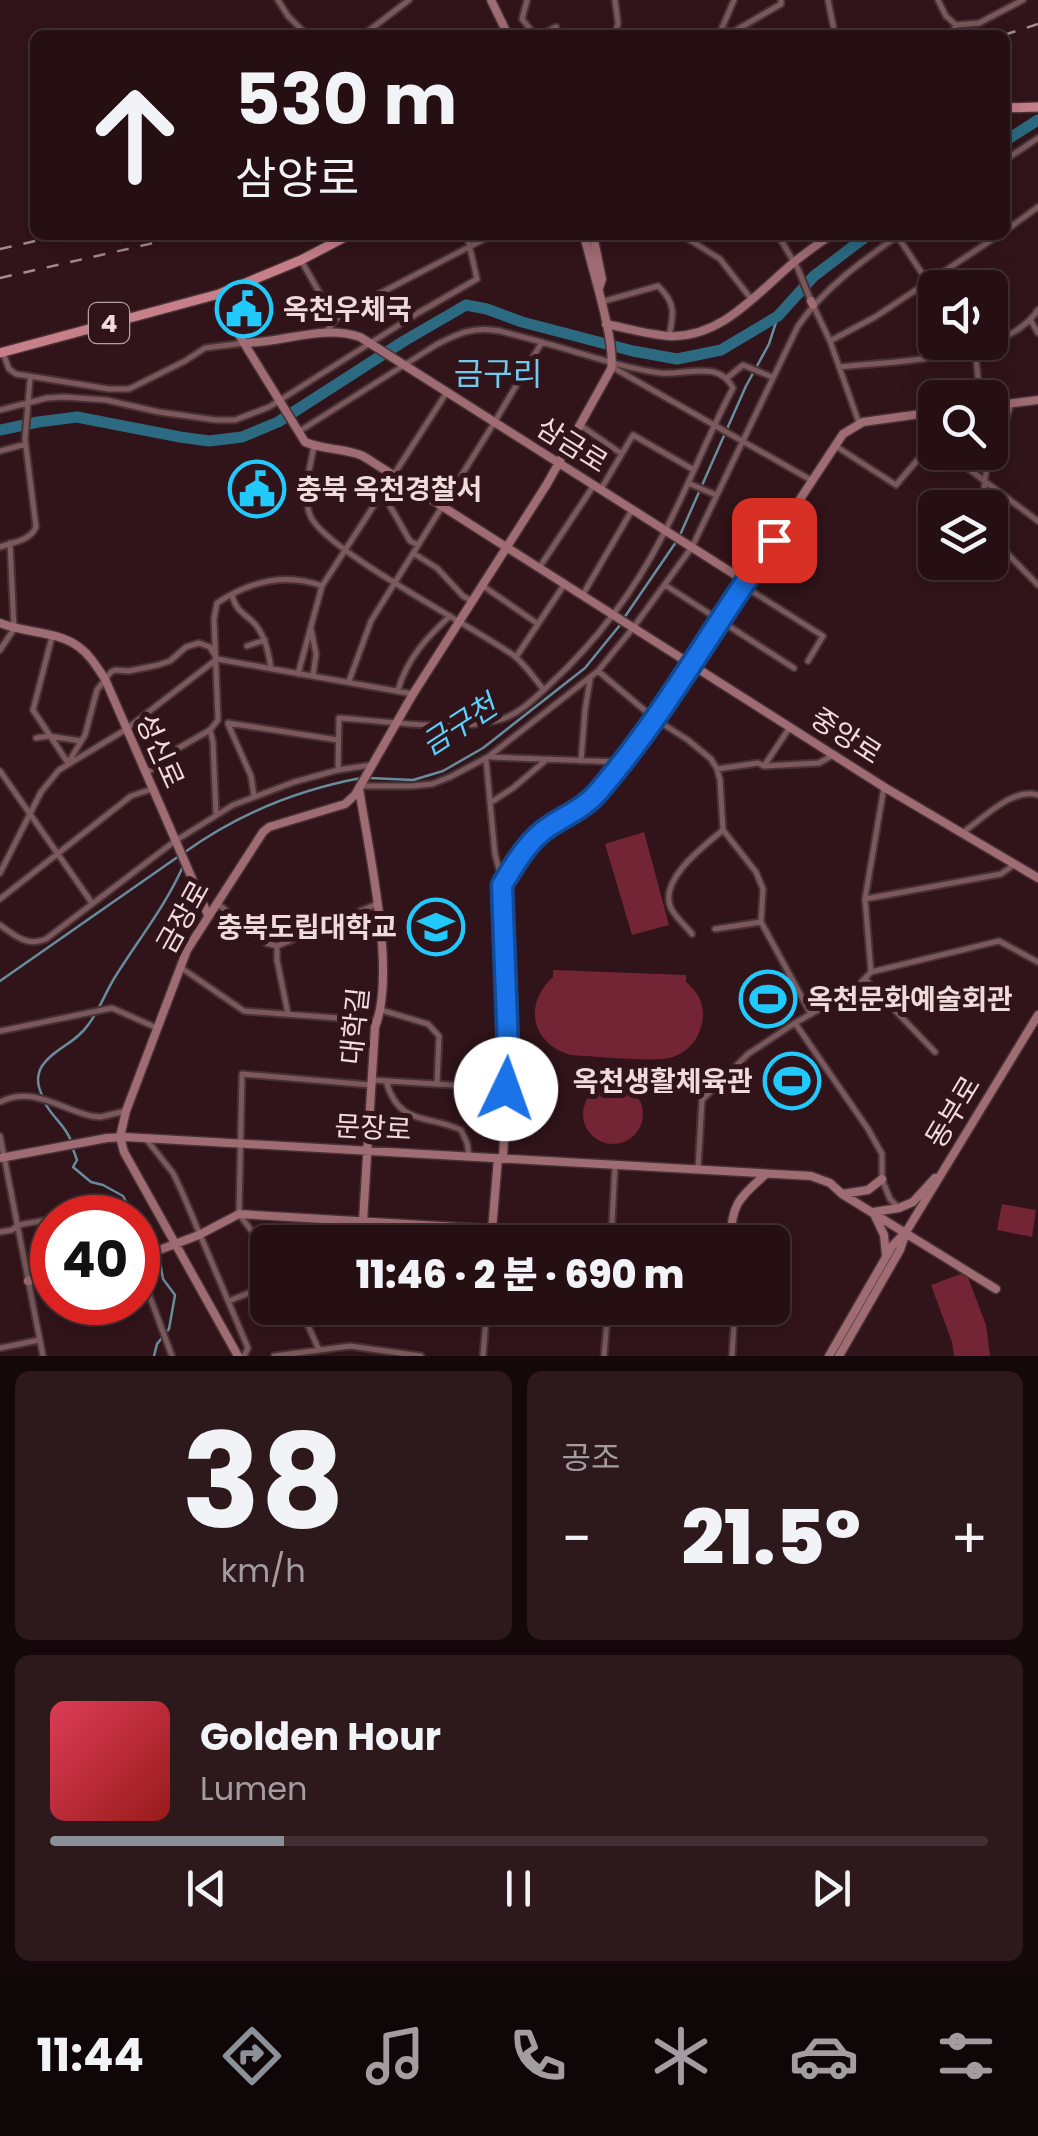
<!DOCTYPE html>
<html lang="ko">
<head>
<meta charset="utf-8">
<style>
  :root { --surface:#250f13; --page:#2d181c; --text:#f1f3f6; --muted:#a39ca0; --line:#422f33; --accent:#8c9099 }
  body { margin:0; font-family:Poppins,"Noto Sans KR",sans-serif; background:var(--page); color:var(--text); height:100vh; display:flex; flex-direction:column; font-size:38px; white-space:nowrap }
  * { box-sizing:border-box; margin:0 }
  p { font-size:32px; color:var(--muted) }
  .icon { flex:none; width:55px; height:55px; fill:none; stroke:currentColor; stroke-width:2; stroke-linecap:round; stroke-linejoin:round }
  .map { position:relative; height:1356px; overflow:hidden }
  .details { display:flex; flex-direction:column; gap:15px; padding:15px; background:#14080a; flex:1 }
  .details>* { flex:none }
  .hud { position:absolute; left:30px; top:30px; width:980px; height:210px; border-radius:15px; box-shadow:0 5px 25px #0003,0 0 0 2px var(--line); background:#250f13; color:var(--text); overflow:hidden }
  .buttons { position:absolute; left:918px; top:270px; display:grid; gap:20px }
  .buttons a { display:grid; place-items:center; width:90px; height:90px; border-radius:15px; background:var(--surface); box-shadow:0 5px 25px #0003,0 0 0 2px var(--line); font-size:50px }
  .speed { position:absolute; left:30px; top:1195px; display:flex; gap:20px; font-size:50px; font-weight:700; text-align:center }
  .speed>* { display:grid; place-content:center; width:130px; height:130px; border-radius:50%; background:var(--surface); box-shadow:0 5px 25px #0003,0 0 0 2px var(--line); line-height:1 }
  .speed .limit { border:15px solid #d22; background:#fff; color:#111 }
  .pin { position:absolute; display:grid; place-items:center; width:85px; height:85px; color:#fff; margin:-42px; border-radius:20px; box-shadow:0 5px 15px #0006 }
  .me { position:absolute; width:110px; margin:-55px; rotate:3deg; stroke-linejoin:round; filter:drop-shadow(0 0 8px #0008) }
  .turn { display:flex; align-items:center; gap:35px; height:210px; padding:0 40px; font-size:45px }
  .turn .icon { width:130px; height:130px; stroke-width:2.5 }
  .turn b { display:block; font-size:70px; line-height:85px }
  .big { font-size:75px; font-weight:800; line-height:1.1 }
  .details .card { flex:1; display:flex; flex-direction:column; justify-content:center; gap:15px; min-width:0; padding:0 35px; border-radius:15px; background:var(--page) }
  .details .dial { align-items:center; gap:0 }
  .dial b { font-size:130px; line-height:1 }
  .song { display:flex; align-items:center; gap:30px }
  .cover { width:120px; height:120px; border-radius:15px; background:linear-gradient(135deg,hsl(350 70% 55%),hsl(0 70% 35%)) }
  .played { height:10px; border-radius:5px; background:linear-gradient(90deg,var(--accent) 25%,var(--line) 25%) }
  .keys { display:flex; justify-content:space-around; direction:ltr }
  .heat { display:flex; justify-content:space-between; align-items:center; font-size:55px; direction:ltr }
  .details .tiles { flex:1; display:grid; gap:15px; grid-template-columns:1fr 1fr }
  .card:last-child { grid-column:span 2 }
  .trip { position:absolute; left:250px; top:1225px; width:540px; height:100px; border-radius:15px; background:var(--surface); box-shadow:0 5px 25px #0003,0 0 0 2px var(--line); font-weight:800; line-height:100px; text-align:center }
  .tab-bar { display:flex; height:160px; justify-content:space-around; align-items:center; background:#0f0608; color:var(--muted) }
  .tab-bar .icon { width:70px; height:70px }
  .tab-bar .current { color:var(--accent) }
  .tab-bar b { font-size:45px; color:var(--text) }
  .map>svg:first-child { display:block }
  .green { fill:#732536 }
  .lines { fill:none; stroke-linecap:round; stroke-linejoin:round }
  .stream { stroke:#668c9d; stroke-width:2.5 }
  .river { stroke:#2c6a82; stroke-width:11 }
  .street-casing { stroke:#473134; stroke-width:9 }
  .secondary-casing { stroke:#473134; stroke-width:11 }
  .primary-casing { stroke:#473134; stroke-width:12 }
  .street { stroke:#7a585c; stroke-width:5 }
  .secondary { stroke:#a06c73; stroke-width:8 }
  .primary { stroke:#c77f8a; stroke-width:9 }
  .rail { stroke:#a38b8e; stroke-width:2.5; stroke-dasharray:12 12; stroke-linecap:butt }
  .route-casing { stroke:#114b97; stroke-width:25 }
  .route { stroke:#1a73e8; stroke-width:18 }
  .labels { text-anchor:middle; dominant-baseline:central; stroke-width:10; stroke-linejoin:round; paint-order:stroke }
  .shield { fill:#311419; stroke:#b69fa2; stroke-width:2.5 }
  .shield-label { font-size:25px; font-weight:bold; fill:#efdadc }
  .poi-label { font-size:28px; font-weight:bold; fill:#efdadc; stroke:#311419; text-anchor:start }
  .street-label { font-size:28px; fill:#efdadc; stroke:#311419 }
  .water-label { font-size:30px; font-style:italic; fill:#5ad0fc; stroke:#311419 }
  .quarter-label { font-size:32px; fill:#71cbef; stroke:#311419 }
</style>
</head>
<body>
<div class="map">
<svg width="1038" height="1356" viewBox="0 0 1038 1356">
  <rect width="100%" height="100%" fill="#311419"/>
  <path class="green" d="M644,832L669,925L632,935L605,844Z
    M553,970L686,975V982C699,992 706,1007 702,1023C699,1039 688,1052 673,1057C656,1063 592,1056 571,1055C531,1044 523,1004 553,977Z
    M583 1114a30 30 0 1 1 60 0a30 30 0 1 1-60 0Z
    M1002,1204L1036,1210L1032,1237L997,1230Z
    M966,1272L986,1325L990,1356H954L952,1342L931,1285Z"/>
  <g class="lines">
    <path class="stream" d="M680,535L746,386L769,344L778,316
      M624,618L676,542
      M369,778L413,780L443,771L483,748L585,668L620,625
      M185,852C238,814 297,790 361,778
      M0,981L179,856
      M42,1095C37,1085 36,1076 42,1066C54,1048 75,1044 88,1025C99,1011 105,993 115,977C138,940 167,904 184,864
      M45,1103C52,1117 66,1126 71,1141
      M73,1149L77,1160L73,1167L91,1182L103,1185L123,1196L135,1218
      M138,1221L160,1261L163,1279L175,1295L169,1329L157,1344L154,1356"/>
    <path class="river" d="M1005,141L1038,120
      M0,430L38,422L77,417L180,437L209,441L242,437L278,422L404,341L466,305L487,309L522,322L633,351L677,359L721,350L778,316L814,276L868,235"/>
    <g class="street-casing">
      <path id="street" d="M278,0L288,16L307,35
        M527,0L522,19L535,35
        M828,0L835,35
        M938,0L946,16L956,25
        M721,30L733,32L781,4V0
        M363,35L409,0
        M541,35L556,27
        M615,35L618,23L615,0
        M719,35L734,0
        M951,35L956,25L979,23L1023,0
        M1005,160L1038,138
        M1005,231L1038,207
        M682,235L720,259L752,300
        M778,235L798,269L811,301
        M898,237L935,293
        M302,262L335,320
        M601,302L658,286C676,303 674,314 669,336
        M813,305L830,341L859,423
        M1031,321L1038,333
        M327,331L335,320L348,310L492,235
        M830,341L875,317L999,235
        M968,342L976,358L980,398
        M3,353L9,369L16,374L109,389H129L185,361L205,348L244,343
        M612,367L811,480
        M839,367C895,361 1004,360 1038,310
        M727,378L743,365L772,377
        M0,410L47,398L64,397L106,400L159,412L216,420H235L269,407L418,313L477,279L467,235
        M921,414L932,443
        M580,425L622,454
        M298,432L436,345C458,333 475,326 500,331C523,337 546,343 569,350C600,359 629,369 661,373C687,375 719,360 733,388C708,435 689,485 664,533C635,590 596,642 549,685C535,698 518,715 499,720C454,732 386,721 339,718L338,770
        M834,445L896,485L932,443L935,445
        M314,446C310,468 302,493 310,515C322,549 476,628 513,655C525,664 534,678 544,690
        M0,451L26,444
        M946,452L1038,521
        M688,483L716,495
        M601,489L633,435L694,470
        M382,492L410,541L418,545
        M986,508C978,463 1000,443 1011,404
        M990,526L1001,547L1038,585
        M0,547C13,542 30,541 36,527L25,439L30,379
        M413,553L437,568L463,596L472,601
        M539,568L594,485
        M665,585L794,668
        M742,585L823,636L808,661
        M483,586L538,624
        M232,595C236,610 242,612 252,621C265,633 269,653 271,669
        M582,596L632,510
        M311,629L316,654L313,676
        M52,637L33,710L68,763L85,735L97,690L111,672L115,670L129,671L158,665L170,661L186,647L199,643L210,647L217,659
        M247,646L265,640
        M0,650L14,629L10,543
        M516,657L564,585
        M598,671L655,719L688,740L711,759L717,769L720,780L723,830L756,872L763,889L761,922
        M298,674L322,586L447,392
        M349,681L371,621L494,423L542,342
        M398,690C407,659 426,638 450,616
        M228,723L338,740
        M228,724L251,776L254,796
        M36,738L49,736L81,741
        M491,757L620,762
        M486,760L495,854L503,885
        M581,761L585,710L590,680
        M764,766L790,727
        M717,769L758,763L764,766L819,763L835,754
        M0,771L92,903
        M147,773L175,750L210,730
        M361,786H412L432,784L450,777L488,757L598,671L633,628L692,547L798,326C824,288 862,261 899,235
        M490,803L513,788L546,760
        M216,814L213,742L210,730L218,720L214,619L217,603C249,582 285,572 322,586
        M962,833C983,819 1012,787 1038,795
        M0,873L41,792L59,770L125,730L217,659L413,694
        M0,899L131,796L152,789
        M865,899L1001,874L1015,864
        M218,904L266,943L277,946L377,904
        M0,925C15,936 28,947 46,939L175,841L233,805L294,782L338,770L371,765
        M715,929L761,922L811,1014
        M692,934C686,926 675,917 671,908C658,880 704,846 723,830
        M277,946V960L288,1014
        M180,967L244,1011L378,1021
        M871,972L865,899L884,787
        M865,979L935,1052
        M381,1010L428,1024L439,1036L437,1084
        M795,1023L868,1129L882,1154V1179L890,1199L899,1208
        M0,1031L112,1008L157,1028
        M372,1080L452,1085L505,1096
        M386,1081C399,1127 428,1114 461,1130L467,1143L469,1156
        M0,1102C34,1086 58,1108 91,1116L100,1117L126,1111
        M0,1136L43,1356
        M146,1139L173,1173L182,1192L248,1348L244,1356
        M698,1169L702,1100L748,1054L795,1023L855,989L871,972L999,941L1038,962
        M58,1218L113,1208L118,1211L120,1218
        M0,1232L12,1230L18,1225L52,1219
        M611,1242L615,1166
        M268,1253L239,1214L242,1074L371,1085
        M138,1265L172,1356
        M229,1301L268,1285
        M300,1308L319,1350
        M0,1348L39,1340
        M274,1356L350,1346L421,1356
        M483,1356L487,1308
        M604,1356L608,1308
        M732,1356L735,1308"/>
    </g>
    <g class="secondary-casing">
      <path id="secondary" d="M491,0L508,35
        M593,235L602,279L599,288
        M219,294L239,335L305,442C323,450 344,448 363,456L884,787L1038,878
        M811,301L813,305
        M606,324C626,328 647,334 668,336C721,339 757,293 793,263C805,253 818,244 831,235
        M244,343C282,343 323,324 360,337L745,581
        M990,406L1038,400
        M0,623C24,633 58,631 79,647C90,655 97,667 105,679L208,915
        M359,788C368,849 397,972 375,1027L363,1221
        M0,1158L107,1138L125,1137L811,1176L830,1183L842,1194L996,1289
        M503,1159L508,1050L503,885L515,863L537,837L548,827L585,806L655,719L843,434L863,422L935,412
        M842,1194L868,1190L882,1179
        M873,1212L899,1208L913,1202L935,1178
        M875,1216L884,1235L886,1255
        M491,1242L498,1158
        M731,1242C730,1207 739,1197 765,1175
        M138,1258L199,1235L239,1214L492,1229
        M28,1281L52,1276
        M238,1356L124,1152L120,1137L126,1111L187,950L263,832L269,827L345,804L355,795L413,694L547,484L611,369C616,341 591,266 584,235
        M829,1356L893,1245L903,1235
        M839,1356L900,1250L906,1232L1038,1015"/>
    </g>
    <g class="primary-casing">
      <path id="primary" d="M1005,108L1038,107
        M0,353L219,294L301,260L349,235"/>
    </g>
    <use href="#street" class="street"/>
    <use href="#secondary" class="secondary"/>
    <use href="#primary" class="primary"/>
    <path class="rail" d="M1004,35L1038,24
      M0,249L62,235
      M0,278L189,235"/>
  </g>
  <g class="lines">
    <g class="route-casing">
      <path id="route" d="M506,1089L508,1050L502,885C515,864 528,840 550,826C568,814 585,808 599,791C666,713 715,623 774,540"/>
    </g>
    <use href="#route" class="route"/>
  </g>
  <defs>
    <g id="civic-ring" transform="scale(2.875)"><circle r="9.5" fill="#311419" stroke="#21c9fd" stroke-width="1.5"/><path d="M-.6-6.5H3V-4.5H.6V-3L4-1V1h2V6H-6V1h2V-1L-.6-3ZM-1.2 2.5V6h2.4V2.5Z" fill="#21c9fd"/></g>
    <g id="university-ring" transform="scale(2.875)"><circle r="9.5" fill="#311419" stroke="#21c9fd" stroke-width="1.5"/><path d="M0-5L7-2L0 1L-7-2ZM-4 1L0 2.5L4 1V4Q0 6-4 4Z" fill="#21c9fd"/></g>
    <g id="stadium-ring" transform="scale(2.875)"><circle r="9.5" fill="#311419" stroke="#21c9fd" stroke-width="1.5"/><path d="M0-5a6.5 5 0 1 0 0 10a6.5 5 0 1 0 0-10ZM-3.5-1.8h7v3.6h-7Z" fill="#21c9fd"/></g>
  </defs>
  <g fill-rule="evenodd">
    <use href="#civic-ring" x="244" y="309"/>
    <use href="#civic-ring" x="257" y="489"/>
    <use href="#university-ring" x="436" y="927"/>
    <use href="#stadium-ring" x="768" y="999"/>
    <use href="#stadium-ring" x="792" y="1081"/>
  </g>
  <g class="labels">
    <rect class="shield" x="89" y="303" width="40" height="40" rx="8"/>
    <g class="shield-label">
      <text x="109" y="323">4</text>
    </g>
    <g class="poi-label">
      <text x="283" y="309">옥천우체국</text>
      <text x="296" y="489">충북 옥천경찰서</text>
      <text x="397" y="927" text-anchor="end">충북도립대학교</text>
      <text x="807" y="999">옥천문화예술회관</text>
      <text x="753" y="1081" text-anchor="end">옥천생활체육관</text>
    </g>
    <g class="street-label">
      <text transform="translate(572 445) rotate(32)">삼금로</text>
      <text transform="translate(846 736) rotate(33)">중앙로</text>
      <text transform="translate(160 751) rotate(66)">성신로</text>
      <text transform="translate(183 917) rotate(-61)">금장로</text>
      <text transform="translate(355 1026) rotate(-84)">대학길</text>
      <text transform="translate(953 1112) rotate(-59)">동부로</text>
      <text transform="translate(373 1128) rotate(3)">문장로</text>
    </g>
    <g class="water-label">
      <text transform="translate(459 725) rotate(-33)">금구천</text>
    </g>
    <g class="quarter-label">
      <text x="498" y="373">금구리</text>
    </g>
  </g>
</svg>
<div class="buttons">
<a><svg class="icon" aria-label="sound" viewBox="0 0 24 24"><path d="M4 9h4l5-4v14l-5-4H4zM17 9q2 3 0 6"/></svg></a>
<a><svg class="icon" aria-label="search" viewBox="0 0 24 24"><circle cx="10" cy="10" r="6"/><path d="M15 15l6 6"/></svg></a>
<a><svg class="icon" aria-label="layers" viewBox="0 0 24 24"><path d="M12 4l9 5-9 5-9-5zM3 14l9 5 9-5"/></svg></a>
</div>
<div class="speed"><div class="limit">40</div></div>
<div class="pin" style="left:774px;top:540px;background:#d93025"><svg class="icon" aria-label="arrive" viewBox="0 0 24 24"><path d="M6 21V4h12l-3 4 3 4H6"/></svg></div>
<svg class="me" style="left:506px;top:1089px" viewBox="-20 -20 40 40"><circle r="19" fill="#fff"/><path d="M0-13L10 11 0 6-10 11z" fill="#1a73e8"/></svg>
<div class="trip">11:46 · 2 분 · 690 m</div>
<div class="hud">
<div class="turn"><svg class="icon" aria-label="ahead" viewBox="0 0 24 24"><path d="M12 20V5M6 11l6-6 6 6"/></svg><div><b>530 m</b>삼양로</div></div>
</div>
</div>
<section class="details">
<div class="tiles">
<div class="card dial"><b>38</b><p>km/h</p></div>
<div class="card"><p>공조</p>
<div class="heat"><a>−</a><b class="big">21.5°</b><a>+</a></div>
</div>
<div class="card">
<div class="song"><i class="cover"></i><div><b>Golden Hour</b><p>Lumen</p></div></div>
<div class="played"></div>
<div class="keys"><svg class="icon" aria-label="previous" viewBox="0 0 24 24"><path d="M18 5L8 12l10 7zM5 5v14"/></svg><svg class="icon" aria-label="pause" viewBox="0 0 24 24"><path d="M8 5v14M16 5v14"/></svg><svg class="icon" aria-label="next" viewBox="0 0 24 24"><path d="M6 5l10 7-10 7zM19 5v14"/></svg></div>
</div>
</div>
</section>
<nav class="tab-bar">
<b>11:44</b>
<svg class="icon current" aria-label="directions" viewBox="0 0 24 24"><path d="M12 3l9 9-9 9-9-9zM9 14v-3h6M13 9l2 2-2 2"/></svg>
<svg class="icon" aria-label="music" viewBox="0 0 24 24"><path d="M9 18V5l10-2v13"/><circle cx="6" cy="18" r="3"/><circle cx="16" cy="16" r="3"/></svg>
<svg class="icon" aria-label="phone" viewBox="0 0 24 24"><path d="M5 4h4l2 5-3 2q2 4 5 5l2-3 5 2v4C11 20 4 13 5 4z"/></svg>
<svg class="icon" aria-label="climate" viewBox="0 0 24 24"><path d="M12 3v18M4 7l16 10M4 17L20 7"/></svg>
<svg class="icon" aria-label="car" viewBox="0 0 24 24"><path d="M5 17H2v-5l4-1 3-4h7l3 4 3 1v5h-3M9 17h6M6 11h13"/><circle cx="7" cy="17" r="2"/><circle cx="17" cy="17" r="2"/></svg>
<svg class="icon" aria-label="filters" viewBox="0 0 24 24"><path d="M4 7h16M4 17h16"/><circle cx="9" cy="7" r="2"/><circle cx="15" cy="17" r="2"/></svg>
</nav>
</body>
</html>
